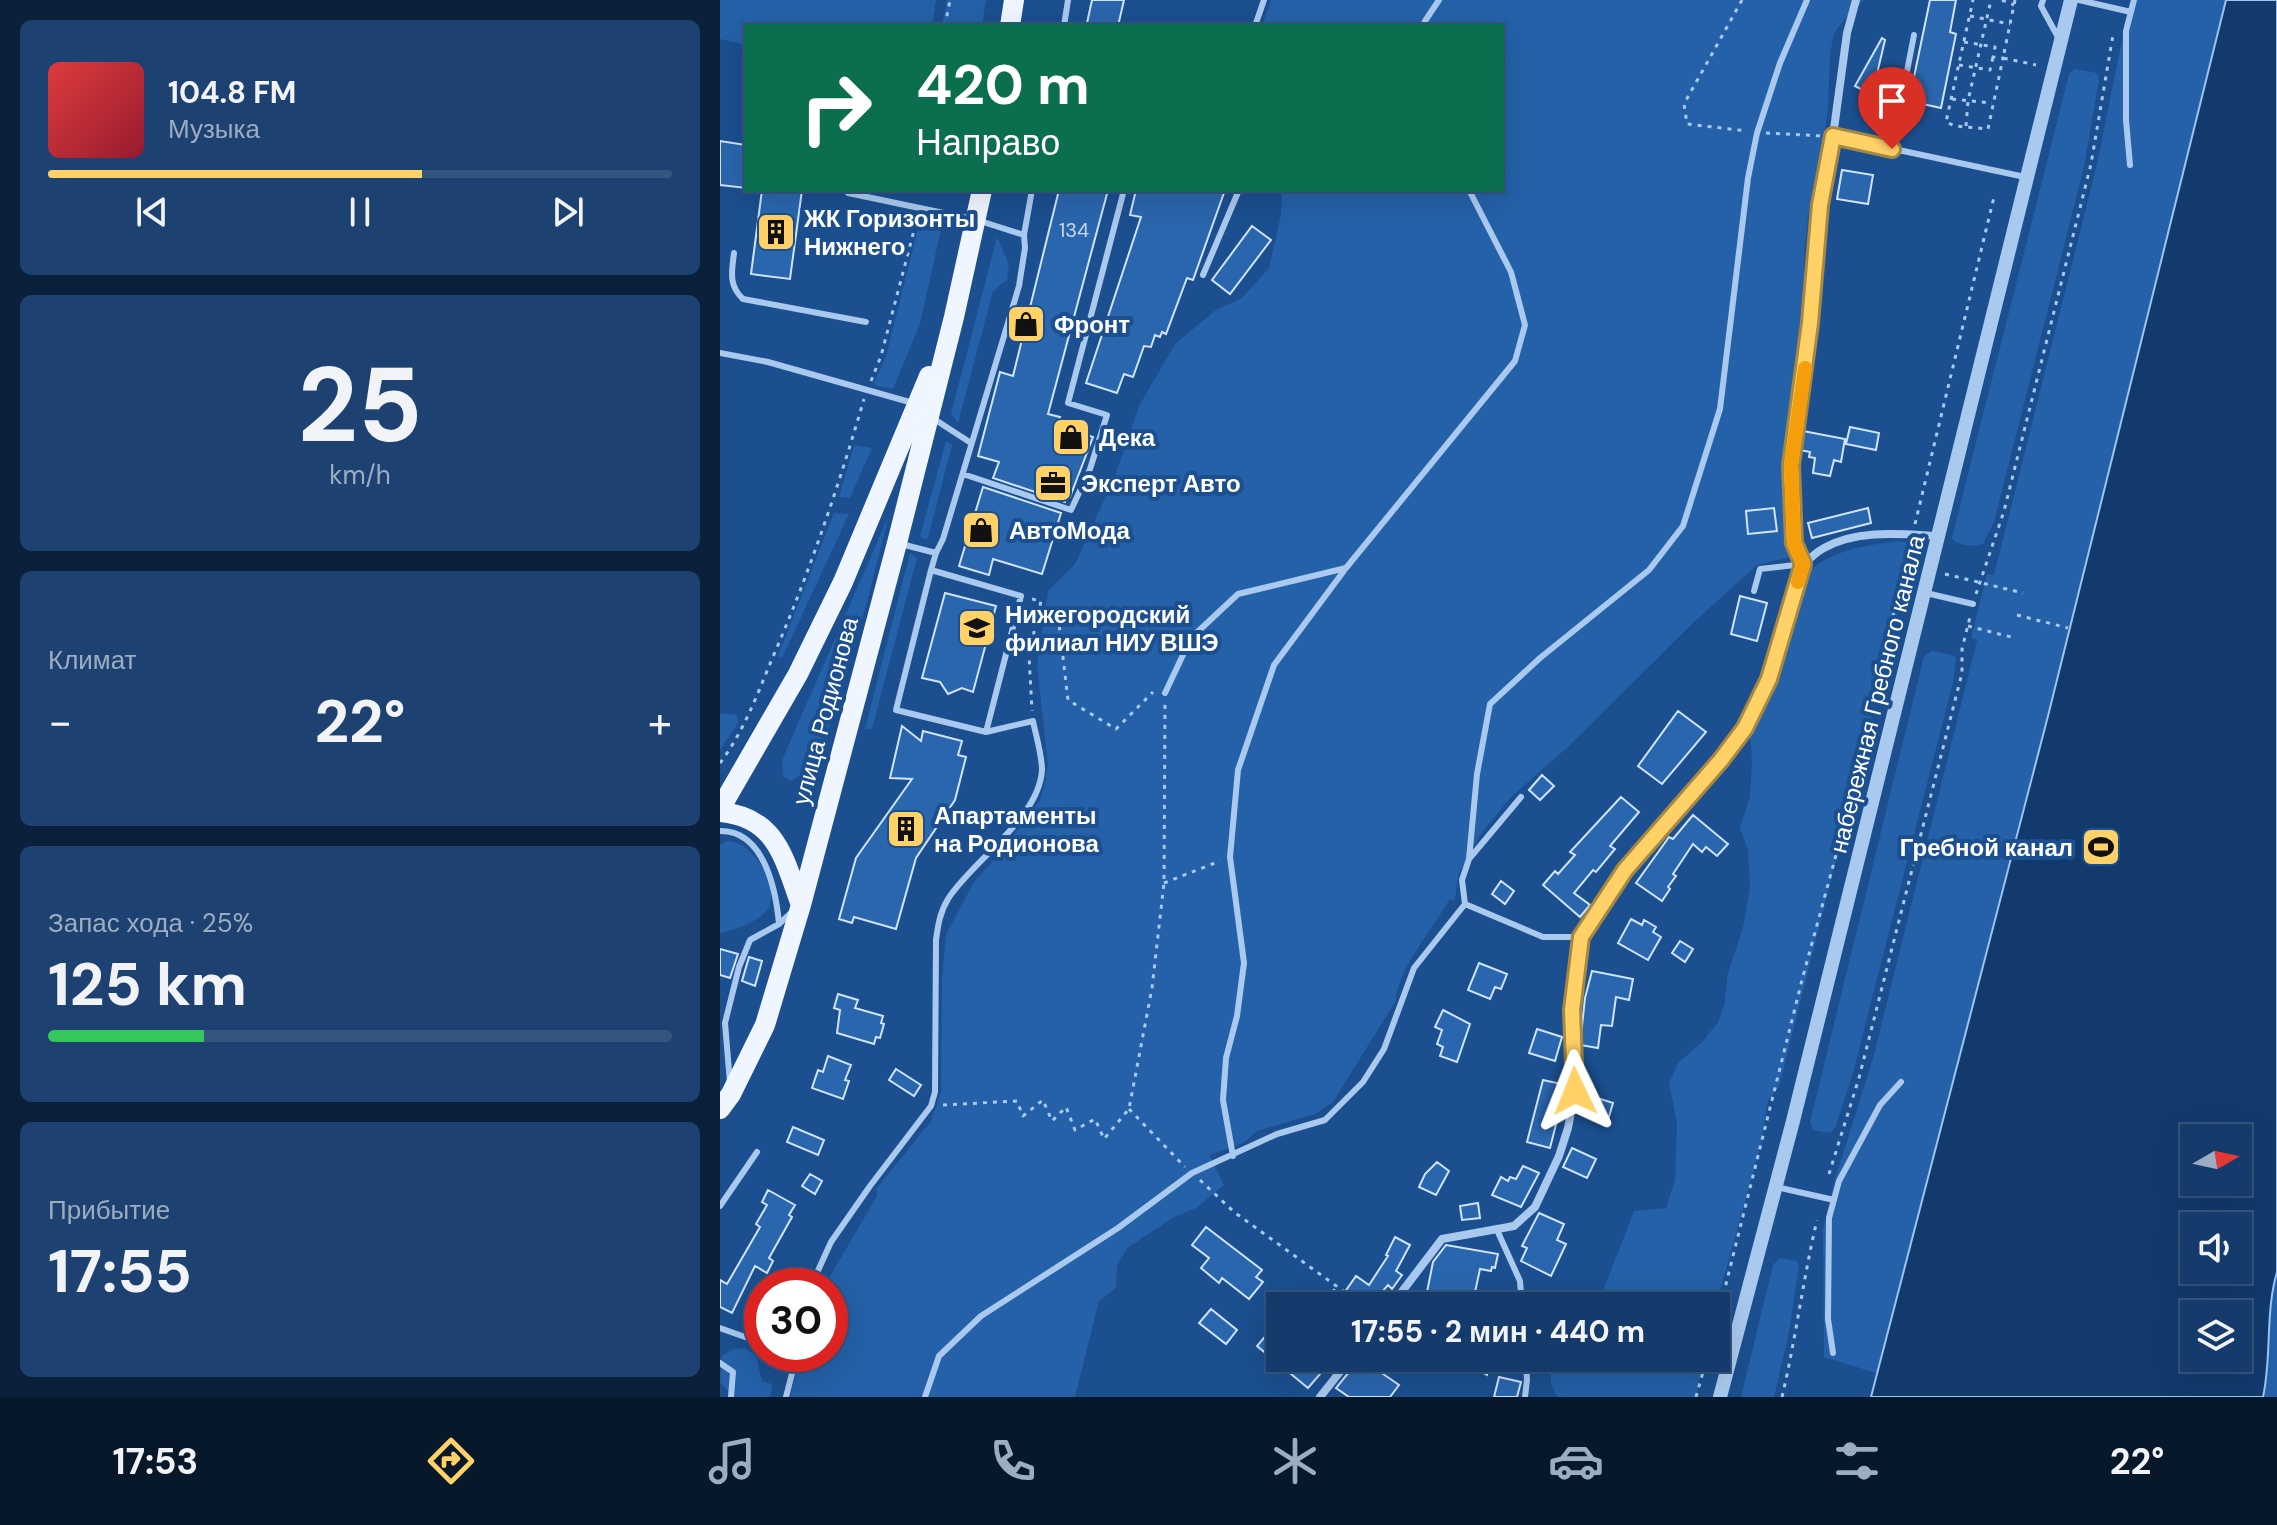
<!DOCTYPE html>
<html lang="ru">
<head>
<meta charset="utf-8">
<style>
  :root { --surface:#143b6b; --page:#1d4271; --text:#f1f3f6; --muted:#9dadc1; --line:#33557e; --accent:#ffd166 }
  body { margin:0; font-family:"DM Sans",sans-serif; background:var(--page); color:var(--text); height:100vh; display:flex; flex-direction:column; font-size:30px; white-space:nowrap }
  * { box-sizing:border-box; margin:0 }
  p { font-size:26px; color:var(--muted) }
  .icon { flex:none; width:44px; height:44px; fill:none; stroke:currentColor; stroke-width:2; stroke-linecap:round; stroke-linejoin:round }
  .map { position:relative; flex:1; overflow:hidden }
  .drawer { display:flex; flex-direction:column; gap:20px; padding:20px; background:#0b203b; width:720px }
  .drawer>* { flex:none }
  .hud { position:absolute; left:24px; top:24px; width:760px; height:168px; border-radius:0px; box-shadow:0 8px 32px #0002,0 0 0 2px var(--line); background:#0b6e4f; color:#fff; overflow:hidden }
  .needle { width:52px; rotate:81deg }
  .fabs { position:absolute; left:1460px; top:1124px; display:grid; gap:16px }
  .fabs a { display:grid; place-items:center; width:72px; height:72px; border-radius:0px; background:var(--surface); box-shadow:0 8px 32px #0002,0 0 0 2px var(--line); font-size:40px }
  .speed { position:absolute; left:24px; top:1268px; display:flex; gap:16px; font-size:40px; font-weight:700; text-align:center }
  .speed>* { display:grid; place-content:center; width:104px; height:104px; border-radius:50%; background:var(--surface); box-shadow:0 8px 32px #0002,0 0 0 2px var(--line); line-height:1 }
  .speed .limit { border:12px solid #d22; background:#fff; color:#111 }
  .pin { position:absolute; display:grid; place-items:center; width:68px; height:68px; color:#fff; margin:-82px -34px; border-radius:50% 50% 50% 0; rotate:-45deg; box-shadow:0 0 8px #0007 }
  .pin .icon { rotate:45deg }
  .me { position:absolute; width:88px; margin:-44px; rotate:358deg; stroke-linejoin:round; filter:drop-shadow(0 0 6px #0008) }
  .turn { display:flex; align-items:center; gap:28px; height:168px; padding:0 40px; font-size:36px }
  .turn .icon { width:104px; height:104px; stroke-width:2.5 }
  .turn b { display:block; font-size:56px; line-height:68px }
  .big { font-size:60px; font-weight:700; line-height:1.1 }
  .drawer .widget { flex:1; display:flex; flex-direction:column; justify-content:center; gap:12px; min-width:0; padding:0 28px; border-radius:12px; background:var(--page) }
  .drawer .dial { align-items:center; gap:0 }
  .dial b { font-size:104px; line-height:1 }
  .song { display:flex; align-items:center; gap:24px }
  .cover { width:96px; height:96px; border-radius:12px; background:linear-gradient(135deg,hsl(0 70% 55%),hsl(350 70% 35%)) }
  .played { height:8px; border-radius:4px; background:linear-gradient(90deg,var(--accent) 60%,var(--line) 60%) }
  .keys { display:flex; justify-content:space-around; direction:ltr }
  .heat { display:flex; justify-content:space-between; align-items:center; font-size:44px; direction:ltr }
  .charge { height:12px; border-radius:6px; background:linear-gradient(90deg,#34c759 25%,var(--line) 0) }
  .trip { position:absolute; left:546px; top:1292px; width:464px; height:80px; border-radius:0px; background:var(--surface); box-shadow:0 8px 32px #0002,0 0 0 2px var(--line); font-weight:700; line-height:80px; text-align:center }
  .menu { display:flex; height:128px; justify-content:space-around; align-items:center; background:#08182b; color:var(--muted) }
  .menu .icon { width:56px; height:56px }
  .menu .active { color:var(--accent) }
  .menu b { font-size:36px; color:var(--text) }
  main { display:flex; flex:1; min-height:0 }
  .map>svg:first-child { display:block }
  .green { fill:#2461a8; fill-rule:evenodd }
  .water { fill:#123a6d; stroke:#9cc4f0; stroke-width:2; fill-rule:evenodd }
  .building { fill:#2a66ad; stroke:#cfe3fa; stroke-width:2 }
  .lines { fill:none; stroke-linecap:round; stroke-linejoin:round }
  .path { stroke:#a9c9ee; stroke-width:3; stroke-dasharray:4 6; stroke-linecap:butt }
  .service { stroke:#a9c9ee; stroke-width:6 }
  .minor { stroke:#a9c9ee; stroke-width:8 }
  .tertiary { stroke:#a9c9ee; stroke-width:14 }
  .primary { stroke:#f0f6ff; stroke-width:20 }
  .route-casing { stroke:#a68842; stroke-width:20 }
  .route { stroke:#ffd166; stroke-width:14 }
  .slow { stroke:#f59e0b; stroke-width:14 }
  .labels { text-anchor:middle; dominant-baseline:central; stroke-width:8; stroke-linejoin:round; paint-order:stroke }
  .number-label { font-size:20px; fill:#cad9ea }
  .poi-label { font-size:24px; font-weight:bold; fill:#fff; stroke:#1b4f8f; text-anchor:start }
  .street-label { font-size:24px; fill:#fff; stroke:#1b4f8f }
</style>
</head>
<body>
<main>
<section class="drawer">
<div class="widget">
<div class="song"><i class="cover"></i><div><b>104.8 FM</b><p>Музыка</p></div></div>
<div class="played"></div>
<div class="keys"><svg class="icon" aria-label="previous" viewBox="0 0 24 24"><path d="M18 5L8 12l10 7zM5 5v14"/></svg><svg class="icon" aria-label="pause" viewBox="0 0 24 24"><path d="M8 5v14M16 5v14"/></svg><svg class="icon" aria-label="next" viewBox="0 0 24 24"><path d="M6 5l10 7-10 7zM19 5v14"/></svg></div>
</div>
<div class="widget dial"><b>25</b><p>km/h</p></div>
<div class="widget"><p>Климат</p>
<div class="heat"><a>−</a><b class="big">22°</b><a>+</a></div>
</div>
<div class="widget"><p>Запас хода · 25%</p><b class="big">125 km</b><div class="charge"></div></div>
<div class="widget"><p>Прибытие</p><b class="big">17:55</b></div>
</section>
<div class="map">
<svg width="1557" height="1397" viewBox="0 0 1557 1397">
  <rect width="100%" height="100%" fill="#1b4f8f"/>
  <path class="green" d="M0,0H216L212,26H26V45L0,39Z
    M227,0H266L262,26H222Z
    M551,0H1144C1135,10 1116,25 1113,38C1107,65 1111,95 1106,123C1095,181 1078,246 1086,305C1075,387 1054,475 1071,557L1037,565L973,623L849,746L792,796L760,835L738,875L735,900H729C711,932 680,965 675,1002L613,1102L595,1114L537,1131L523,1143L489,1155L504,1185L476,1208L454,1217L407,1248L397,1266L396,1288L379,1301L355,1397H70L81,1354H110V1286H106L109,1278L157,1196L156,1189L211,1121L221,1092L222,979L226,934L254,882L275,859L320,800L325,783L328,764L317,665L328,591L355,564L395,476L419,406L455,344L496,310L522,298L549,268L561,215L562,190H782V26H542Z
    M1410,0H1557V1397H1234L1104,1357L1103,1230L1115,1179L1154,1055L1257,640L1251,638L1267,574L1274,575L1377,164ZM1474,1138H1518V1182H1474ZM1474,1226H1518V1270H1474ZM1474,1314H1518V1358H1474Z
    M1355,69L1377,73L1379,80L1364,167L1274,522L1263,544C1254,547 1236,546 1232,538L1349,74Z
    M200,220L221,229L200,324L173,389L153,385L166,356Z
    M277,237L289,264L287,280L273,291L238,423L231,414Z
    M226,441L232,445L208,538L203,539L200,536Z
    M134,445L152,448L130,498L119,497Z
    M114,513L129,514L62,658L58,656Z
    M169,515L146,606L104,744L87,771L71,781L63,777L62,760Z
    M1180,541L1195,545L1059,1087L1048,1100L1041,1144L996,1306H877L914,1211L946,1208L955,1180L957,1123L949,1083L958,1063L983,1041L998,1022L1004,1006L1008,973L1023,928L1030,887L1028,850L1020,827L1030,797L1032,762L1030,733L1052,680L1083,576C1113,549 1141,546 1180,541Z
    M190,553L197,558L152,729H145Z
    M1212,651L1233,655L1236,659L1233,682L1133,1073L1115,1128L1110,1133L1093,1130L1090,1122L1204,656Z
    M0,713L17,715L18,723L0,750Z
    M7,841C32,841 59,884 49,907C43,920 13,931 0,933V845Z
    M1060,1258L1077,1261L1079,1266L1069,1332L1054,1397H1021L1053,1265Z
    M25,1348L36,1356L42,1381L52,1384L51,1395L48,1397H14L0,1382L2,1356L13,1349Z
    M831,1358H984L976,1397H837L831,1384Z"/>
  <path class="water" d="M1506,0H1557V1272C1545,1312 1552,1356 1543,1397H1151L1328,716ZM1474,1138H1518V1182H1474ZM1474,1226H1518V1270H1474ZM1474,1314H1518V1358H1474Z"/>
  <path class="building" d="M372,0H404L398,26L367,23Z
    M1210,0H1236L1230,32L1236,34L1221,108L1189,101Z
    M1162,38L1165,40L1152,95L1135,86Z
    M0,141L26,145V188L0,185Z
    M1122,170L1153,175L1148,204L1117,199Z
    M42,190H82L70,279L31,274Z
    M339,190H388L328,414L340,417L338,424L373,437L350,497L347,496L345,502L273,478L279,462L258,456L280,372L293,376Z
    M416,190H505L473,280L467,278L446,334L442,332L440,337L435,335L431,347L424,346L413,377L404,374L397,393L366,383L421,217L410,215Z
    M532,226L551,240L510,294L492,280Z
    M1130,427L1159,433L1156,450L1126,444Z
    M1083,431L1125,439L1121,462L1114,460L1110,476L1093,473L1095,458L1089,457L1090,452L1080,450Z
    M263,487L341,513L322,574L273,559L269,575L239,566Z
    M1054,508L1057,531L1028,534L1026,511Z
    M1148,508L1151,523L1092,538L1088,523Z
    M225,593L276,606L253,692L242,688L228,694L220,682L202,678Z
    M1020,596L1047,603L1037,641L1011,634Z
    M958,711L986,732L942,784L918,766Z
    M182,726L201,741L203,731L242,741L238,755L246,757L235,800L196,858L176,929L134,917L132,923L119,919L136,858L192,779L170,778Z
    M822,775L834,786L820,800L809,790Z
    M901,797L919,812L890,846L895,849L876,872L873,870L854,893L870,905L860,917L823,885L835,871L838,874L855,855L850,852Z
    M973,815L1008,844L997,856L986,847L982,852L973,844L953,874L956,876L948,887L950,889L942,901L916,883L949,837L953,839Z
    M781,881L794,891L785,904L772,894Z
    M911,919L922,925L924,920L936,927L933,932L941,937L928,960L898,943Z
    M960,941L973,949L965,962L952,953Z
    M0,949L18,954L10,978L0,975Z
    M29,957L42,961L35,986L22,981Z
    M759,963L787,974L781,989L775,987L770,999L748,990Z
    M872,971L913,979L909,1000L896,997L892,1026L881,1025L878,1048L860,1045L865,998Z
    M118,994L138,1000L135,1008L163,1016L161,1023L164,1024L160,1038L156,1037L154,1044L117,1033L120,1010L114,1008Z
    M723,1010L750,1024L737,1062L720,1056L723,1047L717,1044L722,1030L715,1027Z
    M817,1029L842,1037L835,1061L809,1053Z
    M108,1056L131,1065L125,1080L129,1081L123,1099L92,1088L98,1070L103,1072Z
    M176,1069L201,1085L194,1096L169,1080Z
    M823,1080L846,1085L830,1148L807,1142Z
    M874,1097L893,1103L888,1120L869,1114Z
    M73,1127L104,1140L98,1155L67,1142Z
    M852,1148L876,1159L867,1178L843,1167Z
    M717,1162L729,1171L716,1195L699,1187L705,1174Z
    M803,1166L819,1173L801,1207L772,1195L781,1177L788,1181L790,1177L796,1179Z
    M90,1174L102,1181L95,1194L82,1186Z
    M48,1190L75,1205L69,1215L72,1217L49,1258L53,1261L47,1273L35,1266L12,1313L0,1307V1280L7,1284L40,1227L36,1224L47,1205L42,1202Z
    M758,1203L760,1218L742,1220L740,1206Z
    M819,1213L844,1224L837,1240L846,1244L831,1276L801,1261L807,1248L802,1246Z
    M486,1227L542,1270L536,1277L543,1282L529,1299L502,1278L499,1283L481,1268L489,1258L472,1245Z
    M675,1237L690,1245L676,1271L682,1275L672,1289L668,1285L650,1306H602L614,1290L622,1296L636,1276L649,1285L668,1256L666,1255Z
    M726,1245L778,1254L775,1268L772,1267L771,1271L760,1269L752,1306H719L722,1295L707,1292L713,1262Z
    M491,1309L517,1330L506,1344L479,1323Z
    M560,1319V1358H606L597,1370L601,1373L588,1388L537,1346Z
    M739,1358H771L767,1375Z
    M637,1362L653,1373L656,1369L679,1385L670,1397H629L616,1388Z
    M779,1377L801,1382L797,1397H774Z"/>
  <g class="lines">
    <path class="path" d="M1022,0L964,104L967,124L1027,131
      M1282,0L1294,5
      M1295,0L1283,58L1316,65
      M1250,16L1290,24
      M225,26L230,0
      M1244,42L1275,47L1273,57L1283,58L1268,129L1235,126L1226,122L1253,0
      M1239,65L1270,70L1273,57
      M1232,99L1272,103
      M1246,126L1248,101L1271,0
      M1046,133L1103,136
      M151,381L161,356L197,219
      M1195,524L1274,197
      M1225,574L1303,593
      M1256,594L1284,511L1371,164L1393,35
      M312,599L321,601L309,655L312,711
      M320,610L338,615L348,700L396,729L433,692
      M1297,615L1348,628
      M1248,626L1291,637
      M0,763C24,731 37,695 52,659C89,574 118,488 144,399
      M444,883L500,861
      M223,1105L297,1101L303,1116L323,1100L332,1121L346,1107L355,1130L375,1119L384,1139L409,1109L432,988L444,883L445,702
      M409,1109L465,1167
      M1109,1174L1139,1078L1242,673V649L1251,613
      M480,1180L514,1212L644,1306
      M996,1324L1082,980L1131,800L1189,547
      M976,1397L987,1358
      M1062,1397C1076,1338 1083,1279 1097,1220"/>
    <path class="service" d="M1323,0L1321,6L1339,39
      M1359,0L1411,12
      M344,26L348,0
      M535,26L544,0
      M704,26L705,21L719,0
      M1113,136L1305,177
      M1172,149L1194,35
      M1410,165L1406,120V31L1414,0
      M128,193L257,220L304,235L305,248L299,286L223,539L216,553L181,544
      M304,235L312,190
      M14,253C12,271 8,285 23,299L146,322
      M483,275L519,190
      M0,353L48,362L193,403
      M214,419L251,443
      M243,474L351,510L370,469L387,415L348,403L404,190
      M211,570L301,596L266,732L176,710L211,570L216,553
      M1034,591L1040,569L1083,564
      M1206,593L1253,604
      M445,693L471,638L518,594L626,568
      M0,831C44,830 56,890 59,924
      M749,859L801,797
      M745,904L823,937H861
      M10,1083L5,1023L19,967L30,940L59,924L72,912
      M513,1156L503,1100L506,1058L517,1016L524,963L510,857L518,770L554,665L626,568L795,361L805,325L791,272L749,190
      M1056,1187L1114,1200
      M0,1206L37,1152
      M777,1230L800,1281L802,1306
      M91,1286L111,1242L150,1186L211,1106L215,1092L216,940C218,925 220,912 228,899C253,860 319,819 322,770C322,755 316,736 313,721L266,732
      M0,1328L42,1343
      M1113,1353L1108,1319L1109,1218L1119,1181L1160,1105L1181,1082
      M0,1363L13,1372L11,1397
      M66,1397L77,1354
      M205,1397L219,1356L261,1316L398,1228L472,1173L557,1134L605,1120L643,1082L664,1049L694,968L745,904L742,880L749,859L757,774L770,704L820,658L929,570L963,526L1000,409L1028,178L1037,133L1060,63L1087,0
      M805,1397L807,1380L806,1358"/>
    <path class="minor" d="M1083,564C1090,559 1096,552 1104,548C1137,529 1182,534 1218,536
      M671,1306L722,1239L794,1226L815,1207L839,1156L848,1128L855,1091L852,1010L861,937L905,870L1001,760L1025,728L1049,679L1083,564L1074,543L1071,465L1090,323L1100,205L1113,136L1127,33L1136,0
      M600,1397L631,1358"/>
    <path class="tertiary" d="M1000,1397L1073,1121L1351,0"/>
    <path class="primary" d="M290,26L294,0
      M0,809L78,674L123,582L209,376
      M0,812C57,817 64,859 81,905
      M0,1109L11,1094L45,1025L81,905L177,543L234,317L262,190"/>
  </g>
  <g class="lines">
    <g class="route-casing">
      <path id="route" d="M855,1091L852,1010L861,937L905,870L1001,760L1025,728L1049,679L1083,564L1074,543L1071,465L1090,323L1100,205L1113,136L1172,149"/>
    </g>
    <use href="#route" class="route"/>
    <path class="slow" d="M1078,582L1083,564L1074,543L1071,465L1085,368"/>
  </g>
  <defs>
    <g id="building-square" transform="scale(2)"><rect x="-9" y="-9" width="18" height="18" rx="4" fill="#ffd166" stroke="#1b4f8f"/><path d="M-4-6H4V6H1V3H-1V6H-4ZM-2.5-4.3h1.7v1.8h-1.7ZM.8-4.3h1.7v1.8H.8ZM-2.5-1h1.7V.8h-1.7ZM.8-1h1.7V.8H.8Z" fill="#111"/></g>
    <g id="shop-square" transform="scale(2)"><rect x="-9" y="-9" width="18" height="18" rx="4" fill="#ffd166" stroke="#1b4f8f"/><path d="M-5-2.5h2.3a2.7 3.5 0 0 1 5.4 0H5L5.5 6h-11ZM-1.5-2.5h3a1.5 2.3 0 0 0-3 0Z" fill="#111"/></g>
    <g id="office-square" transform="scale(2)"><rect x="-9" y="-9" width="18" height="18" rx="4" fill="#ffd166" stroke="#1b4f8f"/><path d="M-6-3h4V-5.5h4V-3h4V5H-6ZM-1-4.5V-3h2v-1.5ZM-6 0V1H6V0Z" fill="#111"/></g>
    <g id="university-square" transform="scale(2)"><rect x="-9" y="-9" width="18" height="18" rx="4" fill="#ffd166" stroke="#1b4f8f"/><path d="M0-5L7-2L0 1L-7-2ZM-4 1L0 2.5L4 1V4Q0 6-4 4Z" fill="#111"/></g>
    <g id="stadium-square" transform="scale(2)"><rect x="-9" y="-9" width="18" height="18" rx="4" fill="#ffd166" stroke="#1b4f8f"/><path d="M0-5a6.5 5 0 1 0 0 10a6.5 5 0 1 0 0-10ZM-3.5-1.8h7v3.6h-7Z" fill="#111"/></g>
  </defs>
  <g fill-rule="evenodd">
    <use href="#building-square" x="56" y="232"/>
    <use href="#shop-square" x="306" y="324"/>
    <use href="#shop-square" x="351" y="437"/>
    <use href="#office-square" x="333" y="483"/>
    <use href="#shop-square" x="261" y="530"/>
    <use href="#university-square" x="257" y="628"/>
    <use href="#building-square" x="186" y="829"/>
    <use href="#stadium-square" x="1381" y="847"/>
  </g>
  <g class="labels">
    <g class="number-label">
      <text x="354" y="230">134</text>
    </g>
    <g class="poi-label">
      <text x="84" y="218">ЖК Горизонты<tspan x="84" dy="28">Нижнего</tspan></text>
      <text x="334" y="324">Фронт</text>
      <text x="379" y="437">Дека</text>
      <text x="361" y="483">Эксперт Авто</text>
      <text x="289" y="530">АвтоМода</text>
      <text x="285" y="614">Нижегородский<tspan x="285" dy="28">филиал НИУ ВШЭ</tspan></text>
      <text x="214" y="815">Апартаменты<tspan x="214" dy="28">на Родионова</tspan></text>
      <text x="1353" y="847" text-anchor="end">Гребной канал</text>
    </g>
    <g class="street-label">
      <text transform="translate(1157 694) rotate(-76)">набережная Гребного канала</text>
      <text transform="translate(105 711) rotate(-75)">улица Родионова</text>
    </g>
  </g>
</svg>
<div class="fabs">
<a><svg class="needle" viewBox="-14 -14 28 28"><path d="M0-13l5 13h-10z" fill="#e53935"/><path d="M0 13l5-13h-10z" fill="#9dadc1"/></svg></a>
<a><svg class="icon" aria-label="sound" viewBox="0 0 24 24"><path d="M4 9h4l5-4v14l-5-4H4zM17 9q2 3 0 6"/></svg></a>
<a><svg class="icon" aria-label="layers" viewBox="0 0 24 24"><path d="M12 4l9 5-9 5-9-5zM3 14l9 5 9-5"/></svg></a>
</div>
<div class="speed"><div class="limit">30</div></div>
<div class="pin" style="left:1172px;top:149px;background:#d93025"><svg class="icon" aria-label="arrive" viewBox="0 0 24 24"><path d="M6 21V4h12l-3 4 3 4H6"/></svg></div>
<svg class="me" style="left:855px;top:1091px" viewBox="-20 -20 40 40"><path d="M0-17L14 15 0 8-14 15z" fill="#ffd166" stroke="#fff" stroke-width="4"/></svg>
<div class="trip">17:55 · 2 мин · 440 m</div>
<div class="hud">
<div class="turn"><svg class="icon" aria-label="right" viewBox="0 0 24 24"><path d="M7 20v-9h11M14 6l5 5-5 5"/></svg><div><b>420 m</b>Направо</div></div>
</div>
</div>
</main>
<nav class="menu">
<b>17:53</b>
<svg class="icon active" aria-label="directions" viewBox="0 0 24 24"><path d="M12 3l9 9-9 9-9-9zM9 14v-3h6M13 9l2 2-2 2"/></svg>
<svg class="icon" aria-label="music" viewBox="0 0 24 24"><path d="M9 18V5l10-2v13"/><circle cx="6" cy="18" r="3"/><circle cx="16" cy="16" r="3"/></svg>
<svg class="icon" aria-label="phone" viewBox="0 0 24 24"><path d="M5 4h4l2 5-3 2q2 4 5 5l2-3 5 2v4C11 20 4 13 5 4z"/></svg>
<svg class="icon" aria-label="climate" viewBox="0 0 24 24"><path d="M12 3v18M4 7l16 10M4 17L20 7"/></svg>
<svg class="icon" aria-label="car" viewBox="0 0 24 24"><path d="M5 17H2v-5l4-1 3-4h7l3 4 3 1v5h-3M9 17h6M6 11h13"/><circle cx="7" cy="17" r="2"/><circle cx="17" cy="17" r="2"/></svg>
<svg class="icon" aria-label="filters" viewBox="0 0 24 24"><path d="M4 7h16M4 17h16"/><circle cx="9" cy="7" r="2"/><circle cx="15" cy="17" r="2"/></svg>
<b>22°</b>
</nav>
</body>
</html>
